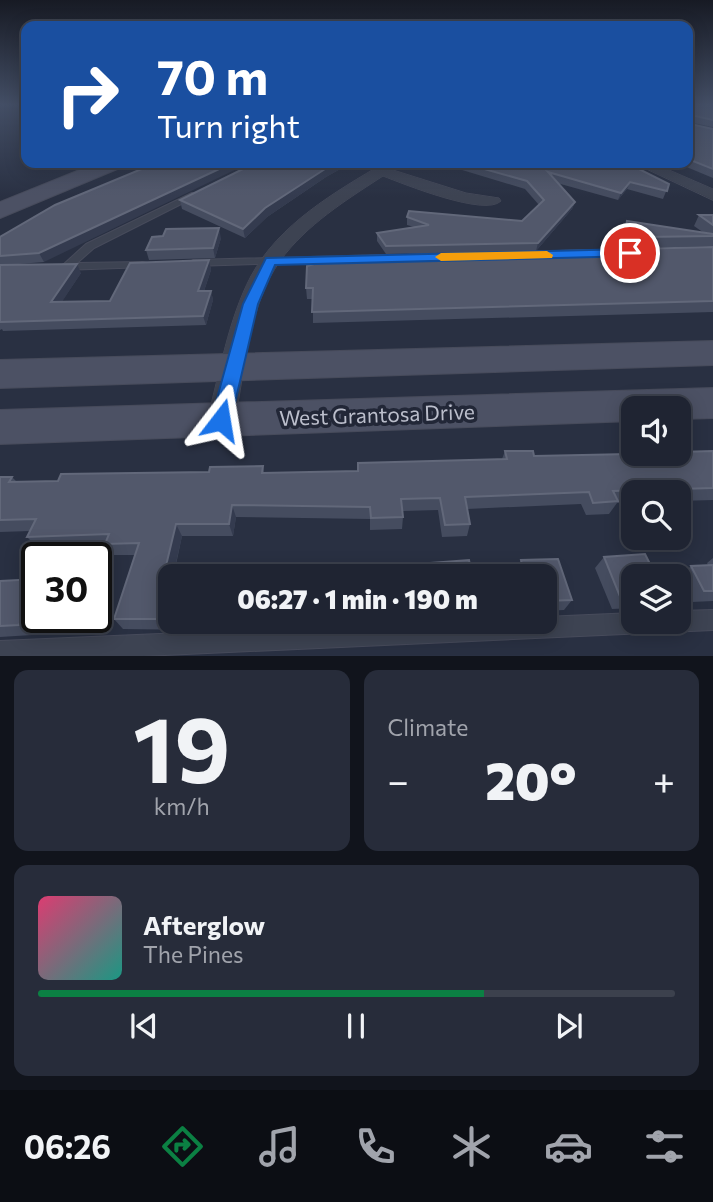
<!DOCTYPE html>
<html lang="en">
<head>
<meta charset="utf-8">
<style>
  :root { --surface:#1f2432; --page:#272c3a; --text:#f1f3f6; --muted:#a1a4ac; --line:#3c414d; --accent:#0b8043 }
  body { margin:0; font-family:Commissioner,sans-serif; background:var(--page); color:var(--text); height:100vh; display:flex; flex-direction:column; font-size:26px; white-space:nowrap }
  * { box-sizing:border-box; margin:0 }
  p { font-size:23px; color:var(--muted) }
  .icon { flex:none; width:38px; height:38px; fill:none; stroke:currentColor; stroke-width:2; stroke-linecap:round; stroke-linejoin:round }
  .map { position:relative; height:656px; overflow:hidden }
  .panel { display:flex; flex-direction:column; gap:14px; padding:14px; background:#11141c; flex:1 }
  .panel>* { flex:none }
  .banner { position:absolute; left:21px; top:21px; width:672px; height:147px; border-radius:14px; box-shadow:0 4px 18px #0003,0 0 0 2px var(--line); background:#1a4fa0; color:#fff; overflow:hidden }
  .buttons { position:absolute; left:621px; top:396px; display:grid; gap:14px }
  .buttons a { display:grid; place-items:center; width:70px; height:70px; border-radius:14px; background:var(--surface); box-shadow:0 4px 18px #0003,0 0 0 2px var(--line); font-size:35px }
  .speed { position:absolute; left:21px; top:542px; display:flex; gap:14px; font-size:35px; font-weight:700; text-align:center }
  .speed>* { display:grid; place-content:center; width:91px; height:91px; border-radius:50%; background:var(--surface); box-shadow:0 4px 18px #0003,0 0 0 2px var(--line); line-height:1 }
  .speed .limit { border:4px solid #111; border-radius:10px; background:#fff; color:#111 }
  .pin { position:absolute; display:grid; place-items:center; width:60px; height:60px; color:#fff; margin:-30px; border:4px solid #fff; border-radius:50%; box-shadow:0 2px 7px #0007 }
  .me { position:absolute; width:77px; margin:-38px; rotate:14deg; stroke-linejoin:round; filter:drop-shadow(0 0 5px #0008) }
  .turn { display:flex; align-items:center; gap:24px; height:147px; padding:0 21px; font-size:32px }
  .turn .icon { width:91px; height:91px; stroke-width:2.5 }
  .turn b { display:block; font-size:49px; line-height:60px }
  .big { font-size:52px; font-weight:800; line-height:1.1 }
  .panel .tile { flex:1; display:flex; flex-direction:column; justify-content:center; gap:10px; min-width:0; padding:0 24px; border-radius:14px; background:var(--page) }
  .panel .dial { align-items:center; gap:0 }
  .dial b { font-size:91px; line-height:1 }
  .song { display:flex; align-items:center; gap:21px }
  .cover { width:84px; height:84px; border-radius:10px; background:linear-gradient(135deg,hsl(340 70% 55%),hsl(170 70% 35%)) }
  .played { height:7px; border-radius:4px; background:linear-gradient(90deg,var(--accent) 70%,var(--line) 70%) }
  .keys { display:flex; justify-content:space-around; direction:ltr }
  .heat { display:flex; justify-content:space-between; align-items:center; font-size:38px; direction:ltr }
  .panel .tiles { flex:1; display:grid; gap:14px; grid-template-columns:1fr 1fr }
  .tile:last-child { grid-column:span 2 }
  .trip { position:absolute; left:158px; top:564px; width:399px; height:70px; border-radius:14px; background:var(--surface); box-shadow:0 4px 18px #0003,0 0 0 2px var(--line); font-weight:800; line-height:70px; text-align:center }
  .dock { display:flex; height:112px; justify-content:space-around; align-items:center; background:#0c0e14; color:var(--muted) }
  .dock .icon { width:49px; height:49px }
  .dock .current { color:var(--accent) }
  .dock b { font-size:32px; color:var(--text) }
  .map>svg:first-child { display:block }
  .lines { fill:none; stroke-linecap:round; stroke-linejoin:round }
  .lane-casing { stroke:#474b5b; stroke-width:2 }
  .street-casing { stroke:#474b5b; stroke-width:1 }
  .secondary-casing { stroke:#474b5b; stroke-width:2 }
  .lane { fill:#3d4352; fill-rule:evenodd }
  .street { fill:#3d4352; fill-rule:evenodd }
  .secondary { fill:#4c5164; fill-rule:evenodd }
  .wall { fill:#454c5f }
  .shaded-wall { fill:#343b4f }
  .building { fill:#52586b; stroke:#62687a; stroke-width:2 }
  .route { fill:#1a73e8; stroke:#114b97; stroke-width:2 }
  .slow { fill:#f59e0b }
  .labels { text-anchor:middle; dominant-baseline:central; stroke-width:7; stroke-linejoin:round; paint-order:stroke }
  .street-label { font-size:21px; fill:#bbbecb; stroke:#222737 }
</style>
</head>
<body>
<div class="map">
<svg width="713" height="656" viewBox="0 0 713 656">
  <rect width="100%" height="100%" fill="#293042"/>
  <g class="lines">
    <g class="lane-casing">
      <path id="lane" d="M192,193L199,195L94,248L77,263L143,262L147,263L148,265L147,267L63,270L58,267L64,264L86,244Z
        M384,255L388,256V260L193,266L188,263L193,260Z
        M713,610V630L143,656H0V641L457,621H544V617L634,613V621H679V611Z"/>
    </g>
    <g class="street-casing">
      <path id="street" d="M384,163H401L393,170L466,193L499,198L501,201C485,217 404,184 383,176C346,200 306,225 280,261C249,305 245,369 235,420L231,428L221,431L211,428L207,420C220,372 228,320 251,276C279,224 335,192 384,163Z
        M634,163H653L713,189V200Z"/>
    </g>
    <g class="secondary-casing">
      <path id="secondary" d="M97,163H126L122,167L0,218V202Z
        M713,341V365L0,388V360Z
        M713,388V418L679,419V408H634V421L0,444V410Z"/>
    </g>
    <use href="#lane" class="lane"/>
    <use href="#street" class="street"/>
    <use href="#secondary" class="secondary"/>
  </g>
  <path class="wall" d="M688,105H713V127L689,122L690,124L713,129V178L677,163H688Z
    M255,163H351L326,177L267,217L245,238L182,209L180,200Z
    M439,163H627L669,184L663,199L627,189L618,200L557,183L575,202L572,209L536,251L386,254L377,241V233L414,227L407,225V217L522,221L539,205L525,189Z
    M55,205L44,262L7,265L81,273L62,301H110L209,260L211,270L204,291H211L213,300L206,325L3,331L2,329L0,330V237Z
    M699,215H713V246L639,248L620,242L623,231L627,221L704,233L694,226Z
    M221,238L215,258L149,260L146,250Z
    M713,247V312L313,323V299H307L306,288L368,262V256Z
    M505,451L534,456L713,451V500L679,501V492H634V502L617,503L609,514L586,515L581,504L467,509L470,524L467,536L442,537L438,510L403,511V517L402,529L370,530V519L236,517L233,536H182L174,574L170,576V621H203L201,630L123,629L114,619L135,555H114L107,546L38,548L27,537L30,531L0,532V477H12L17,482L58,481L209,472L263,466L264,473L358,471L502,459Z
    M604,557L634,576V608L612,609L595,568Z
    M713,558V601L692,602L680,577L691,566L708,565L707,563Z
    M558,559L572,600L564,610L544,611V576H516L515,571L521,560Z
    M431,563L472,576H428Z
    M0,581L37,618H39L32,635L0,637Z"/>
  <path class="shaded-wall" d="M232,163H249L44,262L39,253Z
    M336,163H351L326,177L267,217L245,238L243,229L265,208L325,169Z
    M630,182L627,189L618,200L621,193Z
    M575,202L572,209L536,251L538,243Z
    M219,228L221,238L215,258L213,248Z
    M209,260L211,270L201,300L198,291Z
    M77,264L81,273L56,311L51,302Z
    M211,291L213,300L206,325L203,316Z
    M232,505L236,517L233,536L229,524Z
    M176,524L182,536L173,576L164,574Z
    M37,581V618H39L32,635L19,625Z
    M196,621H203L201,630Z"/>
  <path class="building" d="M688,105H713V120L691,115L688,118L690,124L713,129V169L688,159Z
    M156,163H232L39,253L0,256V237L55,205Z
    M255,163H336L325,169L265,208L243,229L180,200Z
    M463,163H627L669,184L667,191L630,182L621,193L548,172L575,202L538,243L386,246L377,233L429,225L407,217L409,211L522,221L544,200L527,181Z
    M699,215H713V225Z
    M627,221L713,234V236L644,237L625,232Z
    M219,228L213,248L146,250L152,237L163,236L166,229Z
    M713,247V301L312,312L313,288H306L307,266L318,263L369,262L368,256Z
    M209,260L198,291H211L203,316L0,322V265L77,264L51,302L110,301L130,263Z
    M505,451H533L534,456L679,453V452L713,451V488L613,491L618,501L593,503L589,492L465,497L470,524L445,525L440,498L401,499L403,517L371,518L370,507L232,505L229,524H176L164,574L205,573L204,576H170V619H114L139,543L105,544L109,534L27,537L36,519L0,520V477H12L9,482L58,481L61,474L209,472L210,467L263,466L262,473L358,471V463L507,459Z
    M645,554L656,576H634V598L621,599L604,557Z
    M558,559L572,600L544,601V576H525L521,560Z
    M469,560L472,576H433L431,563Z
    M713,565V591H704L691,566Z
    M376,571V576H322Z
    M37,579L19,625L0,626V581Z"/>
  <linearGradient id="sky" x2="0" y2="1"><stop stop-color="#171a24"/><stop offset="0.53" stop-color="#434e65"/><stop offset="1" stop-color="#434e65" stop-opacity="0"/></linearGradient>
  <rect width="713" height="197" fill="url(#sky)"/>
  <path class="route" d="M630,249L635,251V256L275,265L258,304L231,420L228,425H214L211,420L243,304L266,258Z"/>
  <path class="slow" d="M547,251L553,255L552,258L441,261L435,257L441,253Z"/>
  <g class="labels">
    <g class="street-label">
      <text transform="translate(377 414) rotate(-2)">West Grantosa Drive</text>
    </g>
  </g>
</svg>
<div class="buttons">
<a><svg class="icon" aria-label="sound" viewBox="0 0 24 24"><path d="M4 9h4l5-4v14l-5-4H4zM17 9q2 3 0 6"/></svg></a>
<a><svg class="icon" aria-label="search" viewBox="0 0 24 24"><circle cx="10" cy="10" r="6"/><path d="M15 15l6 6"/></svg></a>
<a><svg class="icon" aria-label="layers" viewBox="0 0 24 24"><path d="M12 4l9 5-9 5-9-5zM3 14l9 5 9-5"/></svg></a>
</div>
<div class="speed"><div class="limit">30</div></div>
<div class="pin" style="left:630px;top:253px;background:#d93025"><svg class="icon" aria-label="arrive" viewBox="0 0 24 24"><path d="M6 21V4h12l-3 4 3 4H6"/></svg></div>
<svg class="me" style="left:221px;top:420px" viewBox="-20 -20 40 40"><path d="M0-17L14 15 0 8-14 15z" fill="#1a73e8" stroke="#fff" stroke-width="4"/></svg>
<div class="trip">06:27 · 1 min · 190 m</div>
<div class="banner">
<div class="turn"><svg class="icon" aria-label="right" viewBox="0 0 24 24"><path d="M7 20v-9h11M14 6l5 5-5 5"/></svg><div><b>70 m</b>Turn right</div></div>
</div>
</div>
<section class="panel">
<div class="tiles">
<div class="tile dial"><b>19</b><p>km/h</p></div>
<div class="tile"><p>Climate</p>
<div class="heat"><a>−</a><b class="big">20°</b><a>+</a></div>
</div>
<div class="tile">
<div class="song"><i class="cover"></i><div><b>Afterglow</b><p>The Pines</p></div></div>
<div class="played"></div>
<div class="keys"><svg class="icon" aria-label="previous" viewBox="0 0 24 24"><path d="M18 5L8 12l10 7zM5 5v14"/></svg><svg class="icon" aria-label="pause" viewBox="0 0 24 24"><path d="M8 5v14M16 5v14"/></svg><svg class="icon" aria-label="next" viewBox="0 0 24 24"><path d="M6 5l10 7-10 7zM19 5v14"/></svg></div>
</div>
</div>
</section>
<nav class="dock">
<b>06:26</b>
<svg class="icon current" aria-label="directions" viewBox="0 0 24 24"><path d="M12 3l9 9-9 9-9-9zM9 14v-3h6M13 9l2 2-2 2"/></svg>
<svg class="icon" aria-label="music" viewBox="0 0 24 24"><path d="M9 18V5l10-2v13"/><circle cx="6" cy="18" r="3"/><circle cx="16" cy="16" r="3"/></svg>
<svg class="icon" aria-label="phone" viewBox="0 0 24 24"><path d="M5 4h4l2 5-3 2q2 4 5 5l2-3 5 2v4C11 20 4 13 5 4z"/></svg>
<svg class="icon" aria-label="climate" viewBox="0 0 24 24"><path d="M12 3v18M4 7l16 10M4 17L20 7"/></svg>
<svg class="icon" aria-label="car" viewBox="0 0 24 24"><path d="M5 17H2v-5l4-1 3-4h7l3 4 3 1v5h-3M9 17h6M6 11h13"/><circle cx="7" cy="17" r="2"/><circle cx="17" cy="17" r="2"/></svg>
<svg class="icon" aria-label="filters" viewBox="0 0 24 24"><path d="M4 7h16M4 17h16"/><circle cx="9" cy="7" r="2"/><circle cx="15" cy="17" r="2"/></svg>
</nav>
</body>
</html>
